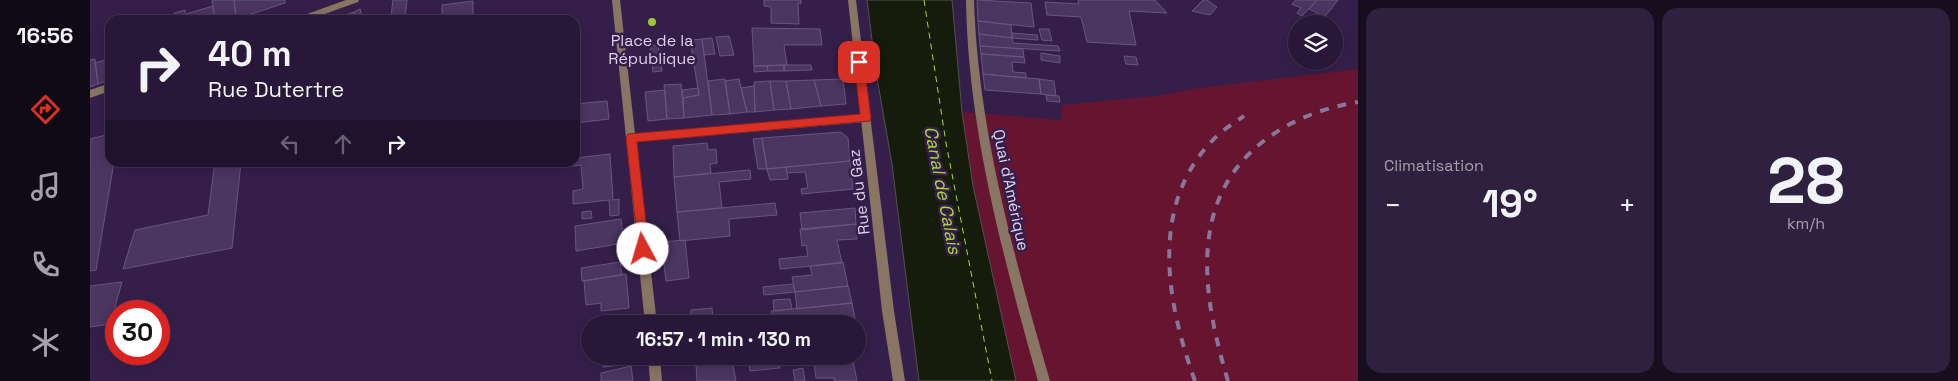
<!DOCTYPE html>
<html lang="fr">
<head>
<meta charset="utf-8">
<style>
  :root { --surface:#281738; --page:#302040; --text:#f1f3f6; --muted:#a59fae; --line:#443653; --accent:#d93025 }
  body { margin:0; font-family:"Space Grotesk",sans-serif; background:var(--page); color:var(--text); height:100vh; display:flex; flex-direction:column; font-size:19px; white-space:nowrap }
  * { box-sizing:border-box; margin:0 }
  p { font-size:16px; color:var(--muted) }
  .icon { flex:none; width:28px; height:28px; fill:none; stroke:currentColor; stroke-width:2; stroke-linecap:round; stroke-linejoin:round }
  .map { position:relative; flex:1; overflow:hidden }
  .side { display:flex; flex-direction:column; gap:8px; padding:8px; background:#160d1f; width:600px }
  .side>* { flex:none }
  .hud { position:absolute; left:15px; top:15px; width:475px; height:152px; border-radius:15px; box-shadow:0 2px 12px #0003,0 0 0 1px var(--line); background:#281738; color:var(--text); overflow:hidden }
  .controls { position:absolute; left:1198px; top:15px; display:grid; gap:10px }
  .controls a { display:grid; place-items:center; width:55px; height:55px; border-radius:50%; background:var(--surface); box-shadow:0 2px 12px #0003,0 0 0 1px var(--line); font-size:25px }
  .speed { position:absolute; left:15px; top:300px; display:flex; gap:10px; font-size:25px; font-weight:700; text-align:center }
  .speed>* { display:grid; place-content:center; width:65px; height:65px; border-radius:50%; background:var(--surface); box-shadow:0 2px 12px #0003,0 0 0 1px var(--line); line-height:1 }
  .speed .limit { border:8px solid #d22; background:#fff; color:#111 }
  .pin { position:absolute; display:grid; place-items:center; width:42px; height:42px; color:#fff; margin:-21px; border-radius:10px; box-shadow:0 2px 8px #0006 }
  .me { position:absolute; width:55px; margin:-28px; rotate:354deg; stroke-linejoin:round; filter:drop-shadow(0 0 4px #0008) }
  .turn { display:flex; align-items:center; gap:18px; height:105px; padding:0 20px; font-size:22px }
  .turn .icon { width:65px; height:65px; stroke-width:2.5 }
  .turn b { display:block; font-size:35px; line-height:42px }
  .lanes { display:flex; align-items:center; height:48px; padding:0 20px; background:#0003; justify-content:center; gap:25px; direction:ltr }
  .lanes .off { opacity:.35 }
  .big { font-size:38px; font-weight:800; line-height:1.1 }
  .side .tile { flex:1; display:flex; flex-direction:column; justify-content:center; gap:8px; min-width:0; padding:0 18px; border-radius:15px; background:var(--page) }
  .side .dial { align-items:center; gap:0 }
  .dial b { font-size:65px; line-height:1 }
  .heat { display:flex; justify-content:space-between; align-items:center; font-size:28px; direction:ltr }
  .side .tiles { flex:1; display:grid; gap:8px; grid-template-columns:repeat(2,1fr) }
  .trip { position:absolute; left:491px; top:315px; width:285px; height:50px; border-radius:25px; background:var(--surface); box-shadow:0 2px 12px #0003,0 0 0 1px var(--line); font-weight:800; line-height:50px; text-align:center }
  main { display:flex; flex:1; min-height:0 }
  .menu { display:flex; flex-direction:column; width:90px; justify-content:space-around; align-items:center; background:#100916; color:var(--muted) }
  .menu .icon { width:35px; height:35px }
  .menu .selected { color:var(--accent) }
  .menu b { font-size:22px; color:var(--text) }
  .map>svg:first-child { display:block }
  .green { fill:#661430 }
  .water { fill:#151c0b; stroke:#51524e }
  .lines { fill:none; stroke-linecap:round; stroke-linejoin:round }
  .ferry { stroke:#a9d939; stroke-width:1; stroke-dasharray:6 5; stroke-linecap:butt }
  .building { fill:#4b3561; stroke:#6a5483 }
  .minor { fill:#887564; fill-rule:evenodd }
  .tertiary { fill:#887564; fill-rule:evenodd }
  .rail { stroke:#88779a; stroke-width:4; stroke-dasharray:9 9; stroke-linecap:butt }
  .route { fill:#d93025; stroke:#8d1f18 }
  .poi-dot { fill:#9cca31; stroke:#351f4a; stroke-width:2 }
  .labels { text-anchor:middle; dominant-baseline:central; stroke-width:5; stroke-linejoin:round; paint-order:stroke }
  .poi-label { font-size:16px; fill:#ddd1ec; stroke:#351f4a }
  .street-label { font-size:16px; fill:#ddd1ec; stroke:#351f4a }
  .water-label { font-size:18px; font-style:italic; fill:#a9d939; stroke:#351f4a }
</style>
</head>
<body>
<main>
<nav class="menu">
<b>16:56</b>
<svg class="icon selected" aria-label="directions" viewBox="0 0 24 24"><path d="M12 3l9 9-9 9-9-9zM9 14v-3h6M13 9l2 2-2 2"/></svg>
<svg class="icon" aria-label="music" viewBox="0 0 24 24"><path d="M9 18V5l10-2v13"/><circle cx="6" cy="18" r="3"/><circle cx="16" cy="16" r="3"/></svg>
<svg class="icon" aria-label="phone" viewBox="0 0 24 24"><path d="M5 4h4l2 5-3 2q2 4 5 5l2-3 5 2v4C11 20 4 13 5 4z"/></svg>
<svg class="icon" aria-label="climate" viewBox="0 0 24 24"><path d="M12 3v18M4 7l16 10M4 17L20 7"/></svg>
</nav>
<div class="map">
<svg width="1268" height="381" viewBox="0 0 1268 381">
  <rect width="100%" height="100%" fill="#351f4a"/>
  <path class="green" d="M1268,69V381H926L883,186L872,112L972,120V105L1066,96L1109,88Z"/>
  <path class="water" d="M777,0H862L872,112L883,186L926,381H829L802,164L786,72Z"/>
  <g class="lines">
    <path class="ferry" d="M834,0L856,143L902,381"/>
  </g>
  <path class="building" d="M122,0H144L146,16L125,20Z
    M144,0H195V3L146,19Z
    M303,0H317L315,20H290L301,16Z
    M674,0H711V4L708,3L709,24L681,23V7L674,6Z
    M887,0L941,3L944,27L888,21Z
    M988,0H1065L1077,13L1039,11L1046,45L997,42L991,17L957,15L955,2L989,4Z
    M1113,0H1117L1127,7L1120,15L1102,11Z
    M1206,0H1227L1212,16L1207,13L1211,8L1202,4Z
    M1227,0H1248L1229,24H1225L1222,22L1229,14L1219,9Z
    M383,1V20H352V5Z
    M123,6L125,20H97L96,14Z
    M270,9L273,18L264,20V12Z
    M95,10L96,20H85L84,13Z
    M264,12V20H240Z
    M331,15V20H315L316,17Z
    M888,21L921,25L922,38L889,34Z
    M662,28L730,29L732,45H694L697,65L664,66Z
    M949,29H959L962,41L952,40Z
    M922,33L947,35L948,40L922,38Z
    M889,34L922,38L923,43L968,46L970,51L890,46Z
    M639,36L644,55L630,56L626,37Z
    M622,38L625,54L614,55L612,39Z
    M612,39L622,115L594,118L593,98L609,95L601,47H603L602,40Z
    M568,45L572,71L563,72L560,46Z
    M890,46L933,49L934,57L891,54Z
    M951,53L970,56V63L951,60Z
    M891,54L934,57L935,63L922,62L923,72L936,73V78L893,74Z
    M1034,56L1046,57L1048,65L1036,64Z
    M5,59L8,84L0,87V60Z
    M19,59L20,80L8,84L5,63Z
    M694,65V71H678L677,66Z
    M694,65H721L722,70L694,71Z
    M664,66H677L678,71L664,72Z
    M893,74L949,79L951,94L895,90Z
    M635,79L640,114L622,115L618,81Z
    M649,79L657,112L640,114L635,81Z
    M753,79L756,104L731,106L724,80Z
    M949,79L964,81L966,96L951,94Z
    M724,80L731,106L701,109L696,81Z
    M680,81H696L701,109L684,110Z
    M680,81L684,110L665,112L664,82Z
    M591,84L594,118L577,119L574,85Z
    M664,86L665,112H657L651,88Z
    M608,88L609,95L593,98L592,90Z
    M575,90L577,119L558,121L555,92Z
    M956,95L969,96L970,102L957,101Z
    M517,101L519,119L485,123V104Z
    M751,132L758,138L760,161L677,169L672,138Z
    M20,134V162H24L6,270L0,271V139Z
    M672,138L677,169H668L663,139Z
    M617,143L618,150L626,149L627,163L620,164L621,173L584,177L583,146Z
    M520,154L523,200L529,199V215L520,216L519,200L483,204V191L493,189L491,165L482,166V162H485V158Z
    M760,161L763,189L712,194L711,189L718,188L715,172L697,173L696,167Z
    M125,162H151L142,248L33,269L45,230L118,215Z
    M696,167L698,179L680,180L677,169Z
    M660,170L661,179L629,182L632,208L587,212L584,177Z
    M685,203L687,215L639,219L640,236L590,241L587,212Z
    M765,208L766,224L712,230L710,213Z
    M501,211L502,218L492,219V212Z
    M531,219L534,243L486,251L485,226Z
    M766,224L767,239L747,240L752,263L690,269L689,259L718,256L716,245L712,246L710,229Z
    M595,240L599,278L576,281L571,242Z
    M530,262L532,275L492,281L491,268Z
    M753,262L758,286L705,292L702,277L722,275L720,266Z
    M536,274L539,308L511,311V303L496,305L494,281Z
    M32,282L20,324L0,327V286Z
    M703,284L705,292L674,295L673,287Z
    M758,286L762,303L707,309L705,292Z
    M700,299L702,309L684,311L683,300Z
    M762,303L766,323L731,324L730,322L683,324L681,311Z
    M622,308L623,318L601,320V310Z
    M500,336V346L493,347L492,337Z
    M512,356H540V364L513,367Z
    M673,356H700L702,364L689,365L690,368L660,371L658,358Z
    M723,356H762L767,381H744V378H726Z
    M642,360L646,381H607L606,364Z
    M541,366L543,381H511V373Z
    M713,368L715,381H705L703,370Z"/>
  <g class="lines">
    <path class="minor" d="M522,0H530L545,134L776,114L781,118L776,122L546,142L567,324H555Z
      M876,0H884C888,130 924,256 960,381H948C913,256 878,130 876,0Z
      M558,356H570L572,381H560Z"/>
    <path class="tertiary" d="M256,0H269L268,2L218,20H205L206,18Z
      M758,0H766L804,311L815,381H803L792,311Z
      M20,83V91L0,98V90Z"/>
    <path class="rail" d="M1105,381C1077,304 1059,208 1121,142C1130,132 1142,124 1154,116
      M1138,381C1113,298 1096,200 1175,140C1203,119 1233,108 1268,102"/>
  </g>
  <path class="route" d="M769,58L774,62L781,118L780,121L547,142L559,249L557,253L553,255L549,253L536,138L538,134L770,114L764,62Z"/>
  <circle class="poi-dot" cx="562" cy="22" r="5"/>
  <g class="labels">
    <g class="poi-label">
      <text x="562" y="40">Place de la<tspan x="562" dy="18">République</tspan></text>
    </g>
    <g class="street-label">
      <text transform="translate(921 190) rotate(78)">Quai d'Amérique</text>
      <text transform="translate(769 192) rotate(-97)">Rue du Gaz</text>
    </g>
    <g class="water-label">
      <text transform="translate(853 190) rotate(79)">Canal de Calais</text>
    </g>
  </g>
</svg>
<div class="controls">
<a><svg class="icon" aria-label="layers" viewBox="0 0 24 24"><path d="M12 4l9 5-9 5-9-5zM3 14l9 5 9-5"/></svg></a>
</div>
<div class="speed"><div class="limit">30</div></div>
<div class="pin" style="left:769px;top:62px;background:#d93025"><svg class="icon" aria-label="arrive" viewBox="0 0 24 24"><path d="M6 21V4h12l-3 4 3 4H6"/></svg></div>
<svg class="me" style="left:553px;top:249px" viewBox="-20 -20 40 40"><circle r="19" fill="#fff"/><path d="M0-13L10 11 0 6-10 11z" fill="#d93025"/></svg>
<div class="trip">16:57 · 1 min · 130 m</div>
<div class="hud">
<div class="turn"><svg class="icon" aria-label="right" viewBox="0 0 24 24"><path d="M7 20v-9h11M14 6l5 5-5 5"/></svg><div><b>40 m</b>Rue Dutertre</div></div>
<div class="lanes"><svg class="icon off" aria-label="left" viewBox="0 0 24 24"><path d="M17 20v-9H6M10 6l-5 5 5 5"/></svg><svg class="icon off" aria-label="ahead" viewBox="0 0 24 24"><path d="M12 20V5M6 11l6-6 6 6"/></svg><svg class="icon" aria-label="right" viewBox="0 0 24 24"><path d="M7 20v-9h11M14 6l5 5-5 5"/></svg></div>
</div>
</div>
<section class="side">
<div class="tiles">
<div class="tile"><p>Climatisation</p>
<div class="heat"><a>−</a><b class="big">19°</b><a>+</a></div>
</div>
<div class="tile dial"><b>28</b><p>km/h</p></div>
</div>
</section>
</main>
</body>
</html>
